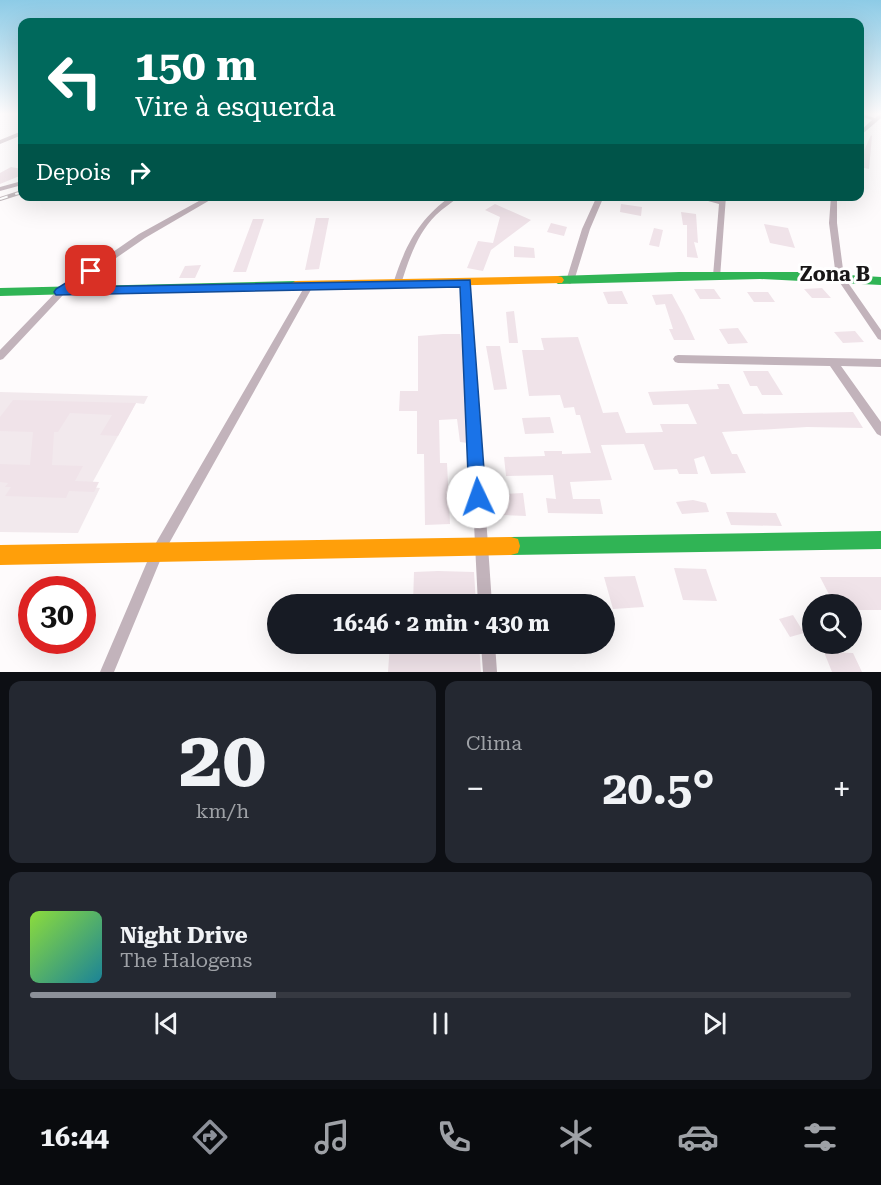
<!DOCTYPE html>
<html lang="pt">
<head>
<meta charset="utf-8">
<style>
  :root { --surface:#171b24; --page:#242831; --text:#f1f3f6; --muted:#9ea1a6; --line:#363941; --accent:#8c9099 }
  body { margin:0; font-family:"Roboto Serif",serif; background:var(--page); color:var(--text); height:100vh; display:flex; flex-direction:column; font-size:22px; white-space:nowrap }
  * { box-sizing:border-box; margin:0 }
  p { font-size:20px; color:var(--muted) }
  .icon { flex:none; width:33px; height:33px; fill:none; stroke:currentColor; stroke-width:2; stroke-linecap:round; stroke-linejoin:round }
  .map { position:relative; height:672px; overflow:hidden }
  .drawer { display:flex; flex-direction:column; gap:9px; padding:9px; background:#0d0f14; flex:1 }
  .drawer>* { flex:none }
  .top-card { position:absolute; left:18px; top:18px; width:846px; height:183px; border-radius:12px; box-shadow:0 6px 24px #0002; background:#00695c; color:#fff; overflow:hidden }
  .buttons { position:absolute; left:802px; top:594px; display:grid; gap:12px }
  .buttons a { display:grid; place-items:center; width:60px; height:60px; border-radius:50%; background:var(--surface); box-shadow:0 6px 24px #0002; font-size:30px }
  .speed { position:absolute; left:18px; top:576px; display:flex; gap:12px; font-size:30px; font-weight:700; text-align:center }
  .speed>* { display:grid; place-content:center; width:78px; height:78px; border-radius:50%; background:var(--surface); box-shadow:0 6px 24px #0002; line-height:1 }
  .speed .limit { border:9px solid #d22; background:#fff; color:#111 }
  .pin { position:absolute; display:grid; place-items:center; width:51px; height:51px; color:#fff; margin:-26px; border-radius:12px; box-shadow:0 3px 9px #0006 }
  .me { position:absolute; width:66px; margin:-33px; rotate:357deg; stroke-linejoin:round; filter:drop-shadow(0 0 4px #0008) }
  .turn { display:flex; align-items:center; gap:21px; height:126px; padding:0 18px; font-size:27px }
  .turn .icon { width:78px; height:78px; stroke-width:2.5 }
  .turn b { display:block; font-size:42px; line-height:51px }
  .then { display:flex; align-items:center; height:57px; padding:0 18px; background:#0003; gap:12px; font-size:22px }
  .big { font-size:45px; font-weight:700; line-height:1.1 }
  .drawer .widget { flex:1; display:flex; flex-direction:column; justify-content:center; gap:9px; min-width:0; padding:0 21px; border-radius:12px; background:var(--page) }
  .drawer .dial { align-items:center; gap:0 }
  .dial b { font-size:78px; line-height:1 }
  .song { display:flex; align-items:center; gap:18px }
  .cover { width:72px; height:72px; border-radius:9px; background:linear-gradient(135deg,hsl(90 70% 55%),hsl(190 70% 35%)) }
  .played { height:6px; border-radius:3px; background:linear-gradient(90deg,var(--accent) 30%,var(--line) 30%) }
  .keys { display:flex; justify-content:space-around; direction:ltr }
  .heat { display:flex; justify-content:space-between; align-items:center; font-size:33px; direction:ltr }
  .drawer .tiles { flex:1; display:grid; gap:9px; grid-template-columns:1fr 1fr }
  .widget:last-child { grid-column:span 2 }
  .trip { position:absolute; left:267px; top:594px; width:348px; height:60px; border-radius:30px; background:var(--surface); box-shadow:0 6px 24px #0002; font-weight:700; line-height:60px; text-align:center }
  .tab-bar { display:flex; height:96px; justify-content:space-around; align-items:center; background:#090b0e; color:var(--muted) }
  .tab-bar .icon { width:42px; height:42px }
  .tab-bar .on { color:var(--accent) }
  .tab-bar b { font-size:27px; color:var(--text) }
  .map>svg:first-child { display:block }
  .built { fill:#f2e9ed }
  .building { fill:#f0e3e9 }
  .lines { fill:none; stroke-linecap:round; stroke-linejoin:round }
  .street { fill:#c2b3bb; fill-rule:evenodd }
  .fast { fill:#30b455; fill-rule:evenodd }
  .slow { fill:#ff9f0a; fill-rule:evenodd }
  .rail-casing { stroke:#bdb4b8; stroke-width:4 }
  .rail { stroke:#fff; stroke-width:2; stroke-dasharray:8; stroke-linecap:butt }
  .route { fill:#1a73e8; stroke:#114b97; stroke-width:1.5 }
  .labels { text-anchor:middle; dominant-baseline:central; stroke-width:6; stroke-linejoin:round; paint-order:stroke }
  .neighbourhood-label { font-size:20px; font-weight:bold; fill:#181617; stroke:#fff }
</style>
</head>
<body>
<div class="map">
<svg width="881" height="672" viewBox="0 0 881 672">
  <rect width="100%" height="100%" fill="#fefbfc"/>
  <path class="built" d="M0,392L148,396L144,404L136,403L90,487L100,488L78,533L0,532Z"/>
  <path class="building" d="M871,135L872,136L869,169L860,167V160Z
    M11,167L22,169V175L0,184V173Z
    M495,204L531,220L491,250L483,271L467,268L478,241L493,243L500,217L485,210Z
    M621,204L642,207L641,216L620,212Z
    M681,212L696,214L698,243L694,242L698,258L687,257V225H683Z
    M316,218H329L319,269L305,270Z
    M253,219H264L246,272H233Z
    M551,223L567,227L564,236L547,232Z
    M764,224L788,228L795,248L770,243Z
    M654,228L663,230L659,247L649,245Z
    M514,246L534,248L535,258L514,257Z
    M201,265L195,278H179L185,266Z
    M822,288L831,298H812L804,289Z
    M694,289H714L721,299H700Z
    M622,291L628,304H608L603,292Z
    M747,292H768L775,302H754Z
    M672,294L684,316L695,340H674L669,329H673L665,304L656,305L652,295Z
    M514,311L518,343H509L506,312Z
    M738,328L748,343L728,344L719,329Z
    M855,331L864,342L843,343L834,332Z
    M443,334H460L463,350L468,443L460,442L457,419L439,420L440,463H447L450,524L425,525L424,454H417V411H399L400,391H418V336Z
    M578,337L603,413L618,412L626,433L663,432L660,424H697L688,404L653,405L648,392L719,389L717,384H729L743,414L853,412L863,428L807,427L722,432L732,454H737L746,473L711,474L704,456L694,459L698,474H679L677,469L654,470L644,444L601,445L612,480L570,482L573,499H600L603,514L548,513L546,498L556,499L553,475L506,476L504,457L545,456L544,451H562V454L591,453L580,415H576L574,407L564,408L560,395L529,396L522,350H544L541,338Z
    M486,346H500L507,389L494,390Z
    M743,371H768L783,395H762L757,386H750Z
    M13,400L136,403L118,436L100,435L112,415L70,413L58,432H54L52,465L83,466L75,481L99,482L94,492L69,491L66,498L5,496L11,487H5L8,483L0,482V464L30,465L33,432L0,431V417Z
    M550,417L554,433L525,434L522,418Z
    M523,493L526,516L503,515L500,494Z
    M693,500L706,503L709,512L682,514L676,502Z
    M726,512L776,513L782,526L731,525Z
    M674,568L706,569L717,601L683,600Z
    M438,571L474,572L476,604H413L414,572Z
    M635,576L644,607L613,609L604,577Z
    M820,577H881V610H852V604H834Z
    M793,615L804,633L790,637L779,619Z
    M390,644H479L481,672H388Z
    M824,652L853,653L862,672H832Z"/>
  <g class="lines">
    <path class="street" d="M860,113L875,118L881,113V118L860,136V131L872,120L860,116Z
      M22,131V135L0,144V140Z
      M22,181V185L0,191V187Z
      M208,196H217L145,238L64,294L3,359L0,360V350L58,290L139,234Z
      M451,196H459C452,203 443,208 436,215C417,234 409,259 401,284L397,287L394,286L393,284C405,246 418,220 451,196Z
      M597,196H604L590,229L574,281L570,284L567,283L566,281L582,229Z
      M690,196H705L719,200L720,196H726L720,278H714L713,276L719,204Z
      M831,196H837V223L844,277L881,330V340L878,339L836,277L829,223Z
      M466,280L470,283L492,604H478L462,283Z
      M309,283L313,286L162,556L114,672H100L153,548L305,286Z
      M678,355L881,359V367L841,366L881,422V436L877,434L830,366L678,363L675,362L673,359L675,356Z
      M481,644H495L497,672H483Z"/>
    <path class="fast" d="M679,272H800L881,277V285L760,279L558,284L552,280L558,276Z
      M295,281L301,285L299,288L0,296V288Z
      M881,531V549L511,555L504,553L502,546L504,539L511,537Z"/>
    <path class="slow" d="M558,276L562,277L564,280L562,283L295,289L289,285L295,281Z
      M511,537L518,539L520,546L518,553L511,555L0,565V545Z"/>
    <g class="rail-casing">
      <path id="rail" d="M0,199L22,192"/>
    </g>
    <use href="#rail" class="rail"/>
  </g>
  <linearGradient id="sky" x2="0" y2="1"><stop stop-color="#8dcbe6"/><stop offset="0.55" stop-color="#fffdfe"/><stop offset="1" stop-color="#fffdfe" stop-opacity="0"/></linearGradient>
  <rect width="881" height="207" fill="url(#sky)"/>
  <path class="route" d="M91,267L95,269V274L76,287L470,280L486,497L484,503L478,506L471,503L469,497L460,287L56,295L54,292L56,289Z"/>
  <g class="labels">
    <g class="neighbourhood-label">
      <text x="835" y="274">Zona B</text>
    </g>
  </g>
</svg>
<div class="buttons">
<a><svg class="icon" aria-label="search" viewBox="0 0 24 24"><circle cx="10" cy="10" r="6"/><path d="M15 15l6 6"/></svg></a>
</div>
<div class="speed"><div class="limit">30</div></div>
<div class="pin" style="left:91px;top:271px;background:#d93025"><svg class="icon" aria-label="arrive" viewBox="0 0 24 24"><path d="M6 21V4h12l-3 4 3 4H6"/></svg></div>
<svg class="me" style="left:478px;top:497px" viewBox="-20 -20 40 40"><circle r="19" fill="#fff"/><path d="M0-13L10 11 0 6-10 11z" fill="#1a73e8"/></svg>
<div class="trip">16:46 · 2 min · 430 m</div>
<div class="top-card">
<div class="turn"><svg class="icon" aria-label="left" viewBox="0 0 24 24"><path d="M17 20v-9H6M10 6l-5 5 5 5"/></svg><div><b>150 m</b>Vire à esquerda</div></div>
<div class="then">Depois<svg class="icon" aria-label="right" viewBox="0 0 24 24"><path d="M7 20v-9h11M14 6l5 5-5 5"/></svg></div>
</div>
</div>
<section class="drawer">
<div class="tiles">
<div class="widget dial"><b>20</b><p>km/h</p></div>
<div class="widget"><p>Clima</p>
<div class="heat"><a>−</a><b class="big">20.5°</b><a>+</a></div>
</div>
<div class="widget">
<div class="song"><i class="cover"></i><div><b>Night Drive</b><p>The Halogens</p></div></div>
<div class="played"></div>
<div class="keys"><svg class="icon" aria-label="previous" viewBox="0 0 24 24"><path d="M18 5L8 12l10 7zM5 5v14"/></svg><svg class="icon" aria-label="pause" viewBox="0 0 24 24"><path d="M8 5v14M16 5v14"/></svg><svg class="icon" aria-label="next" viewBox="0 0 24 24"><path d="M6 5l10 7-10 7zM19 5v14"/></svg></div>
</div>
</div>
</section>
<nav class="tab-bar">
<b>16:44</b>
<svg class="icon on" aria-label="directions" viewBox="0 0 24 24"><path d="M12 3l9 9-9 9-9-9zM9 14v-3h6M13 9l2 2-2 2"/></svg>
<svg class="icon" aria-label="music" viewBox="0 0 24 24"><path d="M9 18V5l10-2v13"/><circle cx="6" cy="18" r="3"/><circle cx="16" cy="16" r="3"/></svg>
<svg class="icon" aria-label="phone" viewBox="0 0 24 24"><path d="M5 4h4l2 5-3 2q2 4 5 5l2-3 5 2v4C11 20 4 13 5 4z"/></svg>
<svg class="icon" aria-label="climate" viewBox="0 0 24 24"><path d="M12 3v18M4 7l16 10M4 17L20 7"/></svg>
<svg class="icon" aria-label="car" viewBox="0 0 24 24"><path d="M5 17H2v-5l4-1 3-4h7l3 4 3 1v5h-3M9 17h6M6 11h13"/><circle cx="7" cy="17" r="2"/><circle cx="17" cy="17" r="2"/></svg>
<svg class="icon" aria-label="filters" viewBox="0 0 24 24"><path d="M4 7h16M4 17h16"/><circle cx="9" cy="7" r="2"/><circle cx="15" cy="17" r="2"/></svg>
</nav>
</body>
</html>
